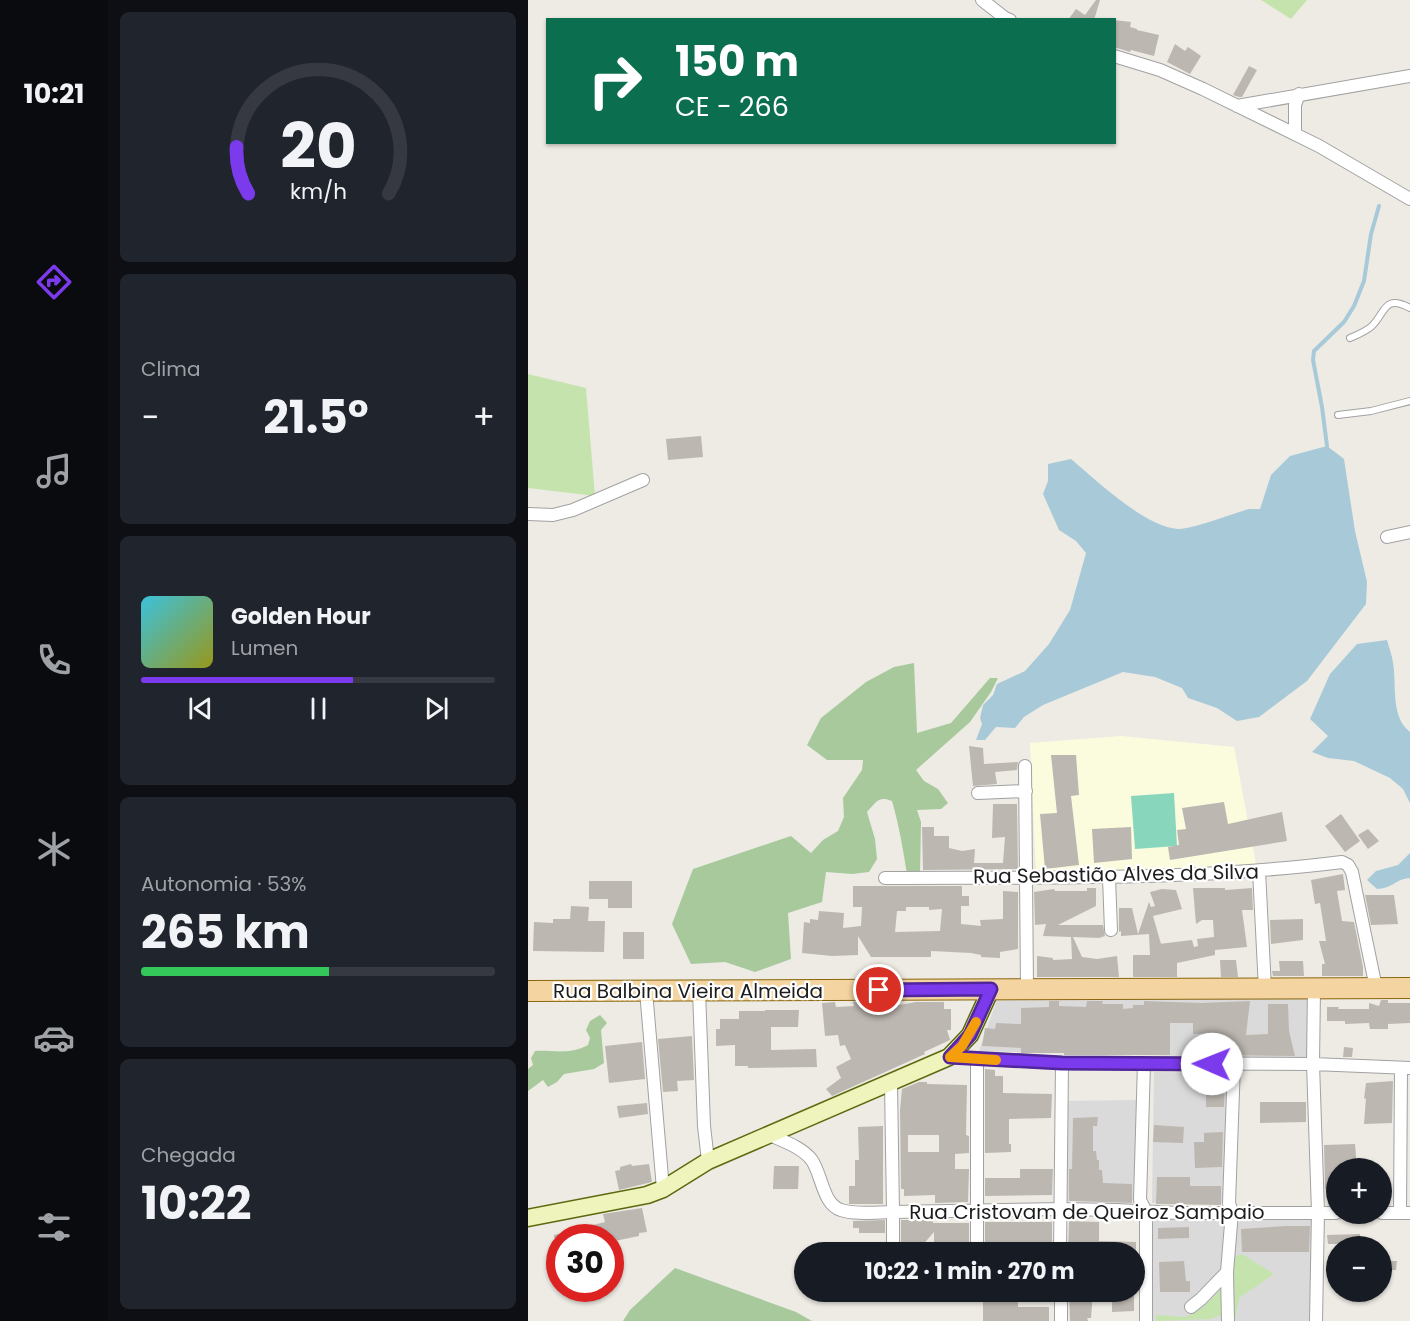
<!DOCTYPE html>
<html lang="pt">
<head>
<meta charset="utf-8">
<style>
  :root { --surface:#171b24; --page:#20242c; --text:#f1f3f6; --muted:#9ea1a6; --line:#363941; --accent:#7c3aed }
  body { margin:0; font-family:Poppins,sans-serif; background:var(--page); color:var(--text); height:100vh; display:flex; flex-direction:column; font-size:22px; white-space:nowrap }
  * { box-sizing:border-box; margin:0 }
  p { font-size:20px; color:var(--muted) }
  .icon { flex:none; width:33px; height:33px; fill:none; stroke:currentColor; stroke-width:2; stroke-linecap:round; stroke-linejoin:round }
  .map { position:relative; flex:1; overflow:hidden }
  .side { display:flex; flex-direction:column; gap:12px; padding:12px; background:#0d0f14; width:420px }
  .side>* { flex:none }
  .banner { position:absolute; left:18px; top:18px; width:570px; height:126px; border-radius:0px; box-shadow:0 2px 4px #0004; background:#0b6e4f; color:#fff; overflow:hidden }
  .controls { position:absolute; left:798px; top:1158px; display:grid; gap:12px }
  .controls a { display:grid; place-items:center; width:66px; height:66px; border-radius:50%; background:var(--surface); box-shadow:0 2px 4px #0004; font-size:30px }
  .speed { position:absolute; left:18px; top:1224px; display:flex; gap:12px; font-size:30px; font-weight:700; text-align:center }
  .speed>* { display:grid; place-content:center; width:78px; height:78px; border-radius:50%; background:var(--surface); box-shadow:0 2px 4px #0004; line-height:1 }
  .speed .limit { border:9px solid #d22; background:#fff; color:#111 }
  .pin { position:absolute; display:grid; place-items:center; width:51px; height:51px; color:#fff; margin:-26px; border:3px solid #fff; border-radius:50%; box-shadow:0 2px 6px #0007 }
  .me { position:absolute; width:66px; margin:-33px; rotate:271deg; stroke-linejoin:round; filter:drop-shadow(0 0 4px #0008) }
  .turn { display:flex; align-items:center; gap:21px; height:126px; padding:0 30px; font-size:27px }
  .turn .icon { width:78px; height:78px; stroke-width:2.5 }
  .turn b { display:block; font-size:42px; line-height:51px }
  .big { font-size:45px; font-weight:700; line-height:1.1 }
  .side .widget { flex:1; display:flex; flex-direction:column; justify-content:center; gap:9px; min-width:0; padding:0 21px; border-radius:9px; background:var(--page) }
  .side .dial { align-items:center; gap:0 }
  .dial svg { height:156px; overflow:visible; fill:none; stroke:var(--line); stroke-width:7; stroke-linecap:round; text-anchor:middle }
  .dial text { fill:var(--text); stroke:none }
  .song { display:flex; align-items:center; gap:18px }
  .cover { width:72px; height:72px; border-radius:9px; background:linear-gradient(135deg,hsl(190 70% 55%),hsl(60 70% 35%)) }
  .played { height:6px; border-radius:3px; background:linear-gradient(90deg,var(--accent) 60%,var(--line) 60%) }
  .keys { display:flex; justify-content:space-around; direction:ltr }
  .heat { display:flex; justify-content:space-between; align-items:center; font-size:33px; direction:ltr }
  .charge { height:9px; border-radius:4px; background:linear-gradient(90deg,#34c759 53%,var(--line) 0) }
  .trip { position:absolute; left:266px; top:1242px; width:351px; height:60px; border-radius:30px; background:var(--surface); box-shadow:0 2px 4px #0004; font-weight:700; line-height:60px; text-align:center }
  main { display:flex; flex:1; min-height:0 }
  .dock { display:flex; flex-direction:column; width:108px; justify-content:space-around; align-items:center; background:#090b0e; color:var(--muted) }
  .dock .icon { width:42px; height:42px }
  .dock .active { color:var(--accent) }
  .dock b { font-size:27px; color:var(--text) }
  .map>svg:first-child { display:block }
  .residential { fill:#dbdada }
  .education { fill:#fbfcde }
  .grass { fill:#c5e4ad }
  .forest { fill:#a7c99c }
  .pitch { fill:#88d6bc }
  .water { fill:#a8cad8 }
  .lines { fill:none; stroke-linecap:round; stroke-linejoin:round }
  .stream { stroke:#a8cad8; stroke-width:4 }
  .building { fill:#bdb7b1; fill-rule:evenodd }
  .lane-casing { stroke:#a1a1a1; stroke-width:8 }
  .street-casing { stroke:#a1a1a1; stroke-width:14 }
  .secondary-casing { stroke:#5c6a0e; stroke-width:19 }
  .primary-casing { stroke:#8a660c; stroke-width:22 }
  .lane { stroke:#fff; stroke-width:6 }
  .street { stroke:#fff; stroke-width:12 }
  .secondary { stroke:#eef4bb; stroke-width:16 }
  .primary { stroke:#f4d5a2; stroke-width:20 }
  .route-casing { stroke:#51269a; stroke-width:15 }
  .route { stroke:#7c3aed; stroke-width:10 }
  .slow { stroke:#f59e0b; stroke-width:10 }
  .labels { text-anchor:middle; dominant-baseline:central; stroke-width:4.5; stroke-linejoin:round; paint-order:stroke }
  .street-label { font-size:20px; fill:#1d1d1d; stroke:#fff }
</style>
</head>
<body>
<main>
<nav class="dock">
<b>10:21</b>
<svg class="icon active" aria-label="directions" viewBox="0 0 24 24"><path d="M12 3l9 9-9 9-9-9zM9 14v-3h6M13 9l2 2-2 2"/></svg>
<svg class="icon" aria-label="music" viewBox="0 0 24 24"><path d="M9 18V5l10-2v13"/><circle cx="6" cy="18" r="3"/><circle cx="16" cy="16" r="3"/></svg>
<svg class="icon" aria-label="phone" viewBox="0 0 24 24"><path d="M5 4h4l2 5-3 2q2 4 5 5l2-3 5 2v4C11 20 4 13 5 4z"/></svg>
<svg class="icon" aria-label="climate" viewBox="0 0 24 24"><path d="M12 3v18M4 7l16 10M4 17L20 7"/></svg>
<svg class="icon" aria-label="car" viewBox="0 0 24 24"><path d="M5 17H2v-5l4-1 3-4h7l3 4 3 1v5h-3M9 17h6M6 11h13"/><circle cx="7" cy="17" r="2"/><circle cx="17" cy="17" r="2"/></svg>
<svg class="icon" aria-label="filters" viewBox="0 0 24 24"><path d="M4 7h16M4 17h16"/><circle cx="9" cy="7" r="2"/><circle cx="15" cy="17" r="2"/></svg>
</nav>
<section class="side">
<div class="widget dial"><svg viewBox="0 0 100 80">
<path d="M14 69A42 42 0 1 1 86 69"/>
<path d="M14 69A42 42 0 0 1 8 45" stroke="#7c3aed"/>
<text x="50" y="56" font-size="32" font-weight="700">20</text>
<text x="50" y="72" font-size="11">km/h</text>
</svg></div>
<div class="widget"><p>Clima</p>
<div class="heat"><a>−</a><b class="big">21.5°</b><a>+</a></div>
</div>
<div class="widget">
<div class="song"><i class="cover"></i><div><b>Golden Hour</b><p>Lumen</p></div></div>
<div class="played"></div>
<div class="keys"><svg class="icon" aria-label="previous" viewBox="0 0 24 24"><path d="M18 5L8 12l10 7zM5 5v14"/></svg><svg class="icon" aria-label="pause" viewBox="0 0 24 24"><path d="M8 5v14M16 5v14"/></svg><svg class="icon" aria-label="next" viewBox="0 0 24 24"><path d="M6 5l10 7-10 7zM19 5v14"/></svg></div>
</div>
<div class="widget"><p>Autonomia · 53%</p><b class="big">265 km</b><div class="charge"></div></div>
<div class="widget"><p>Chegada</p><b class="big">10:22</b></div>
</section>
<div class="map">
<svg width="882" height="1321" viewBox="0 0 882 1321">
  <rect width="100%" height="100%" fill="#edebe4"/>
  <path class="residential" d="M781,993L780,1059L451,1051L470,997Z
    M626,1072L703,1073L701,1203H624Z
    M611,1100L612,1200L538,1201L537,1101Z
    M622,1217H785L786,1321H623Z"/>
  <path class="education" d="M593,736L706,747L728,864L606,871L508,872L502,743Z"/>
  <path class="grass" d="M733,0H779L763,19Z
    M0,374L58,388L67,496L0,488Z
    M714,1254L746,1274L711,1298L707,1321L697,1314L682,1319L628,1321V1315L658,1317L674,1308L701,1281L702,1258Z"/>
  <path class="forest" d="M386,663L389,733L423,723L462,678H470L463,692L442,722L388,770L396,781L410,789L420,803L413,809L389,810L393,822L392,873L379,874C375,849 371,825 364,801C351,795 347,803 339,812L347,839L349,859L341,872L324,874L298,872L294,902L260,913L263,959L227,972L197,962L163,964L144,924L165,869L263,836L283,853L295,840L310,831L316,817L315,798L334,770L335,760H299L279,745L293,718L338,682L366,667Z
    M72,1015L79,1023L73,1030L76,1063L66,1069L36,1074L29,1082L20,1087L15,1080L0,1091V1069L5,1065L3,1058L7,1051C26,1050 42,1055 60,1045L62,1038L58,1030L62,1021Z
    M147,1268L268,1312L284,1321H95L102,1310Z"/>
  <path class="pitch" d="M646,793L649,846L607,849L603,796Z"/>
  <path class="water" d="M799,446L816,459L827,531L839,582L838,604L779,681L731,717L709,721L689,708L660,698L654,688L627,677L595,672L515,705L496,717L487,728L468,727L457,740H448L454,724L452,718L455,705L465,695L469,684L497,671L521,644L542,610L558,553L548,541L531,530L515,494L520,481V464L543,459C568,480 617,527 650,529C661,530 707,513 721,509H732L743,475L762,456Z
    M859,640C861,647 864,655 865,663C869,686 862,716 882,732V803L875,789L862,778L826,761L800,758L784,752L800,736L782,719L802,674L829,644Z
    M882,853V878C867,879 866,888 849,889L839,880L848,871L870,865Z"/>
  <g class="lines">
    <path class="stream" d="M799,446L794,407L785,360L786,351L816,322L826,306L836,281L843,234L851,206"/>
  </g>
  <path class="building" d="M568,0H572L566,20H540L548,9L557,15Z
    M586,20L603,22L602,27L609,29V30L631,35L626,56L603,50L602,52L586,47Z
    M647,44L657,51L660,47L673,56L662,74L639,62Z
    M721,66L729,70L714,97H711L705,95Z
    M173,436L175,457L140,460L138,439Z
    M441,746L455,748L456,764L490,762L489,770L467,772L469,784L445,786Z
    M523,755H548L551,795L543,796L551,865L517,869L512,814L529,813Z
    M696,802L700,824L754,812L759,841L642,860L640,847L651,845L649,830L658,829L654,808Z
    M465,804H489L490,869L395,870L394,827H406V836H421V848L434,851L447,849L446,863H475L477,837L464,838Z
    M813,814L832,841L817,852L797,826Z
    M603,827L604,859L566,863L564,829Z
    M840,829L851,841L840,849L830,835Z
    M815,874L817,890L809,891L814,921L826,922L835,967V976H794V964H797L791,941H798L792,903L787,904L783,880Z
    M61,881H104V908H80V899H61Z
    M325,886H434V896H441V906H433V924L453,926L452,920L475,919V891L490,892V949L472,952V958L453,957V955L443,953L403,951V957H343L330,936V955L304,956L274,953L276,922L282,923V919L290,920L291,911L316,913L315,928L333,926L334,907H325ZM378,907H401V910L414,909L412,931L367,932L369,911H378Z
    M559,888H568V906L530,925H575L577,936L571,938L545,937L554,957L569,959L589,956L591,977H509V956L525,958V960L544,959L543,937L515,936L518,924L507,925L506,892L526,889L527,891H559Z
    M665,888H697V890L724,888L725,910H714L719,947L687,950V955L649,963V977H605V955H622L621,934L593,936V931L591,932V908H604L610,934L621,902L623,907L627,906L622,892L634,889L648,890L654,909L625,916L633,944H631L664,940L666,947L670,946L669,939L686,937L685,920H674L668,924Z
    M837,895H866L870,924L843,925Z
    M43,906L61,907L60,921H77L76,952L5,951L6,922L25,923V919H42Z
    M775,919V940L743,944L742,920Z
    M95,932H116V959H95Z
    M692,960H708L710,977H693Z
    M751,961H775L776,976H745L744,971H752Z
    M853,1000H860V1003H882V1023L860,1024V1029H842L841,1023L817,1024V1021H799V1007H811L810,1009H841V1003L851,1006Z
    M521,1001H531V1006L558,1007L559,1001H575L574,1004H595V1009L605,1008V1005H616V1001L673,1003L722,1001L718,1035L740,1034V1004H760L761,1031L767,1056L696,1055V1040H690V1033L665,1034V1023H642V1055H536V1053H493V1048L454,1046L457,1028L467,1029L468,1023L493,1024V1008L521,1007Z
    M307,1002L308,1007L326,1006L325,1002H344L345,1006L357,1002H370L371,1005L388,1002H416V1009H423V1030H419L422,1040L396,1052L397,1054L304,1096L298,1089L313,1078L308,1067L323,1059L317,1045L312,1046L310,1035L297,1036L294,1003Z
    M237,1010H271L270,1027H243V1050L288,1049L289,1067L220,1068V1066H207V1045L188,1046V1029H192V1019H211V1011H237Z
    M164,1036L166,1080L149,1081L150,1091L135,1092L130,1039Z
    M114,1042L117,1079L81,1083L77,1046Z
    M816,1047L825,1048L824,1057H815Z
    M457,1069L467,1070V1076H475V1093L524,1094L523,1118L481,1119V1144H483V1152L457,1153Z
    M865,1081L864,1123L836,1124L838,1098L836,1099L838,1083Z
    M391,1082H399V1084L439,1085L438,1135L441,1136V1153L427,1154V1169H441L440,1202L407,1203V1195L376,1196V1189H373L372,1110L374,1089ZM380,1135H411V1152H380Z
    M678,1083H697L696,1107H678Z
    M732,1102H778V1122L732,1123Z
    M119,1103L120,1114L91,1118L89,1106Z
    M570,1117L569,1126H565V1151H568L569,1160H571V1170H574L575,1183L604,1184V1203L541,1201V1169H544L545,1118Z
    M626,1125L656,1127L655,1143L625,1142Z
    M355,1126V1204H321V1186H327V1160H331L330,1127Z
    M695,1132L694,1167L667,1168L666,1142H676V1133Z
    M827,1144L829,1168H808V1189H797L796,1145Z
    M103,1164L104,1166L121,1164L124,1182L91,1190L87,1171L92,1170V1167Z
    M246,1166H271L270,1189H245Z
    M492,1169H525L524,1195L457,1196V1178H492Z
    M629,1177H662V1186H693V1205L628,1204Z
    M114,1208L119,1232L111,1233V1236L82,1242V1238H26V1235L77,1222L75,1214Z
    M357,1220V1233H331V1228H325V1221Z
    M373,1220H405V1223H441V1252H406V1232L393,1247L373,1248Z
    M541,1221L571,1222V1241L608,1242V1252H540Z
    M457,1222H524V1252H457Z
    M758,1226H782L781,1252H714L713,1229Z
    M661,1227V1238L630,1239V1228Z
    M832,1234V1244H800L799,1235Z
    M656,1261L658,1281H662V1292H632L631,1262Z
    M854,1261H869L868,1270H854Z
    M455,1292H486V1298H490V1307H521V1321H455Z
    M541,1292H565L563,1318H559L560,1321H542Z
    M584,1292H606V1311L584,1312Z"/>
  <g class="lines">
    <g class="lane-casing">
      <path id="lane" d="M822,338C829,335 837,332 844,326C858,312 856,294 882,308
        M810,415L843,411L882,401"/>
    </g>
    <g class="street-casing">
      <path id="street" d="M454,0L477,18L482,20
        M586,56L632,70L675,89L791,146L882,199
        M709,106L882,76
        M767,134V105L771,94
        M0,514L25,515L45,510L115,480
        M859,537L882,532
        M497,766L499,988
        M450,793L498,791
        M731,871L737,989
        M357,878C509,877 662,881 814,862L820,865L824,872L848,988
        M581,878L583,930
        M786,988L785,1064L790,1212L788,1321
        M118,991L135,1189
        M171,991L176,1126L180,1161
        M421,1057L534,1063L785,1064L882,1068
        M616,1063L612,1200L618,1212V1321
        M363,1083L365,1212L532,1209L588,1210L650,1213H808
        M242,1135C255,1141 273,1147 283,1159C294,1173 294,1204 313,1210C327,1215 351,1212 365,1212V1248
        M854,1213H882
        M872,1213L873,1068
        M449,1252V1059
        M532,1252L534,1063
        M699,1272L700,1321
        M533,1292V1321
        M663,1307L673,1299L699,1272L704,1212L701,1203L706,1064"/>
    </g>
    <g class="secondary-casing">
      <path id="secondary" d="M0,1218L119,1195L135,1189L180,1161L421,1057L442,1035L463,989"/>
    </g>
    <g class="primary-casing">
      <path id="primary" d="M0,991L882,988"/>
    </g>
    <use href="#lane" class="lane"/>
    <use href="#street" class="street"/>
    <use href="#secondary" class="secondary"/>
    <use href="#primary" class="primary"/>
  </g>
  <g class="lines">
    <g class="route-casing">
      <path id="route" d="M351,990L463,989L442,1035L422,1057L534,1063L684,1064"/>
    </g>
    <use href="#route" class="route"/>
    <path class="slow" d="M448,1022L434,1046L422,1057L468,1060"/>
  </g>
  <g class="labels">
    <g class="street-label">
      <text transform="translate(588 874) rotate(-1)">Rua Sebastião Alves da Silva</text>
      <text x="160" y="991">Rua Balbina Vieira Almeida</text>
      <text x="559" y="1212">Rua Cristovam de Queiroz Sampaio</text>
    </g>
  </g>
</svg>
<div class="controls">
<a>+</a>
<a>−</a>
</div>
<div class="speed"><div class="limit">30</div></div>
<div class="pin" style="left:351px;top:990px;background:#d93025"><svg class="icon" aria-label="arrive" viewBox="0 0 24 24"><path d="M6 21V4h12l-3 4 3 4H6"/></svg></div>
<svg class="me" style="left:684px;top:1064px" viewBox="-20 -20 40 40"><circle r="19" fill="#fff"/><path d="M0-13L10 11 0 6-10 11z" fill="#7c3aed"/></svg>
<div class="trip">10:22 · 1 min · 270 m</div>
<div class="banner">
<div class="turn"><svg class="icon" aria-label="right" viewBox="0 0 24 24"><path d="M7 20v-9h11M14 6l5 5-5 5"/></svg><div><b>150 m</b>CE - 266</div></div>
</div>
</div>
</main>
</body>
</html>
